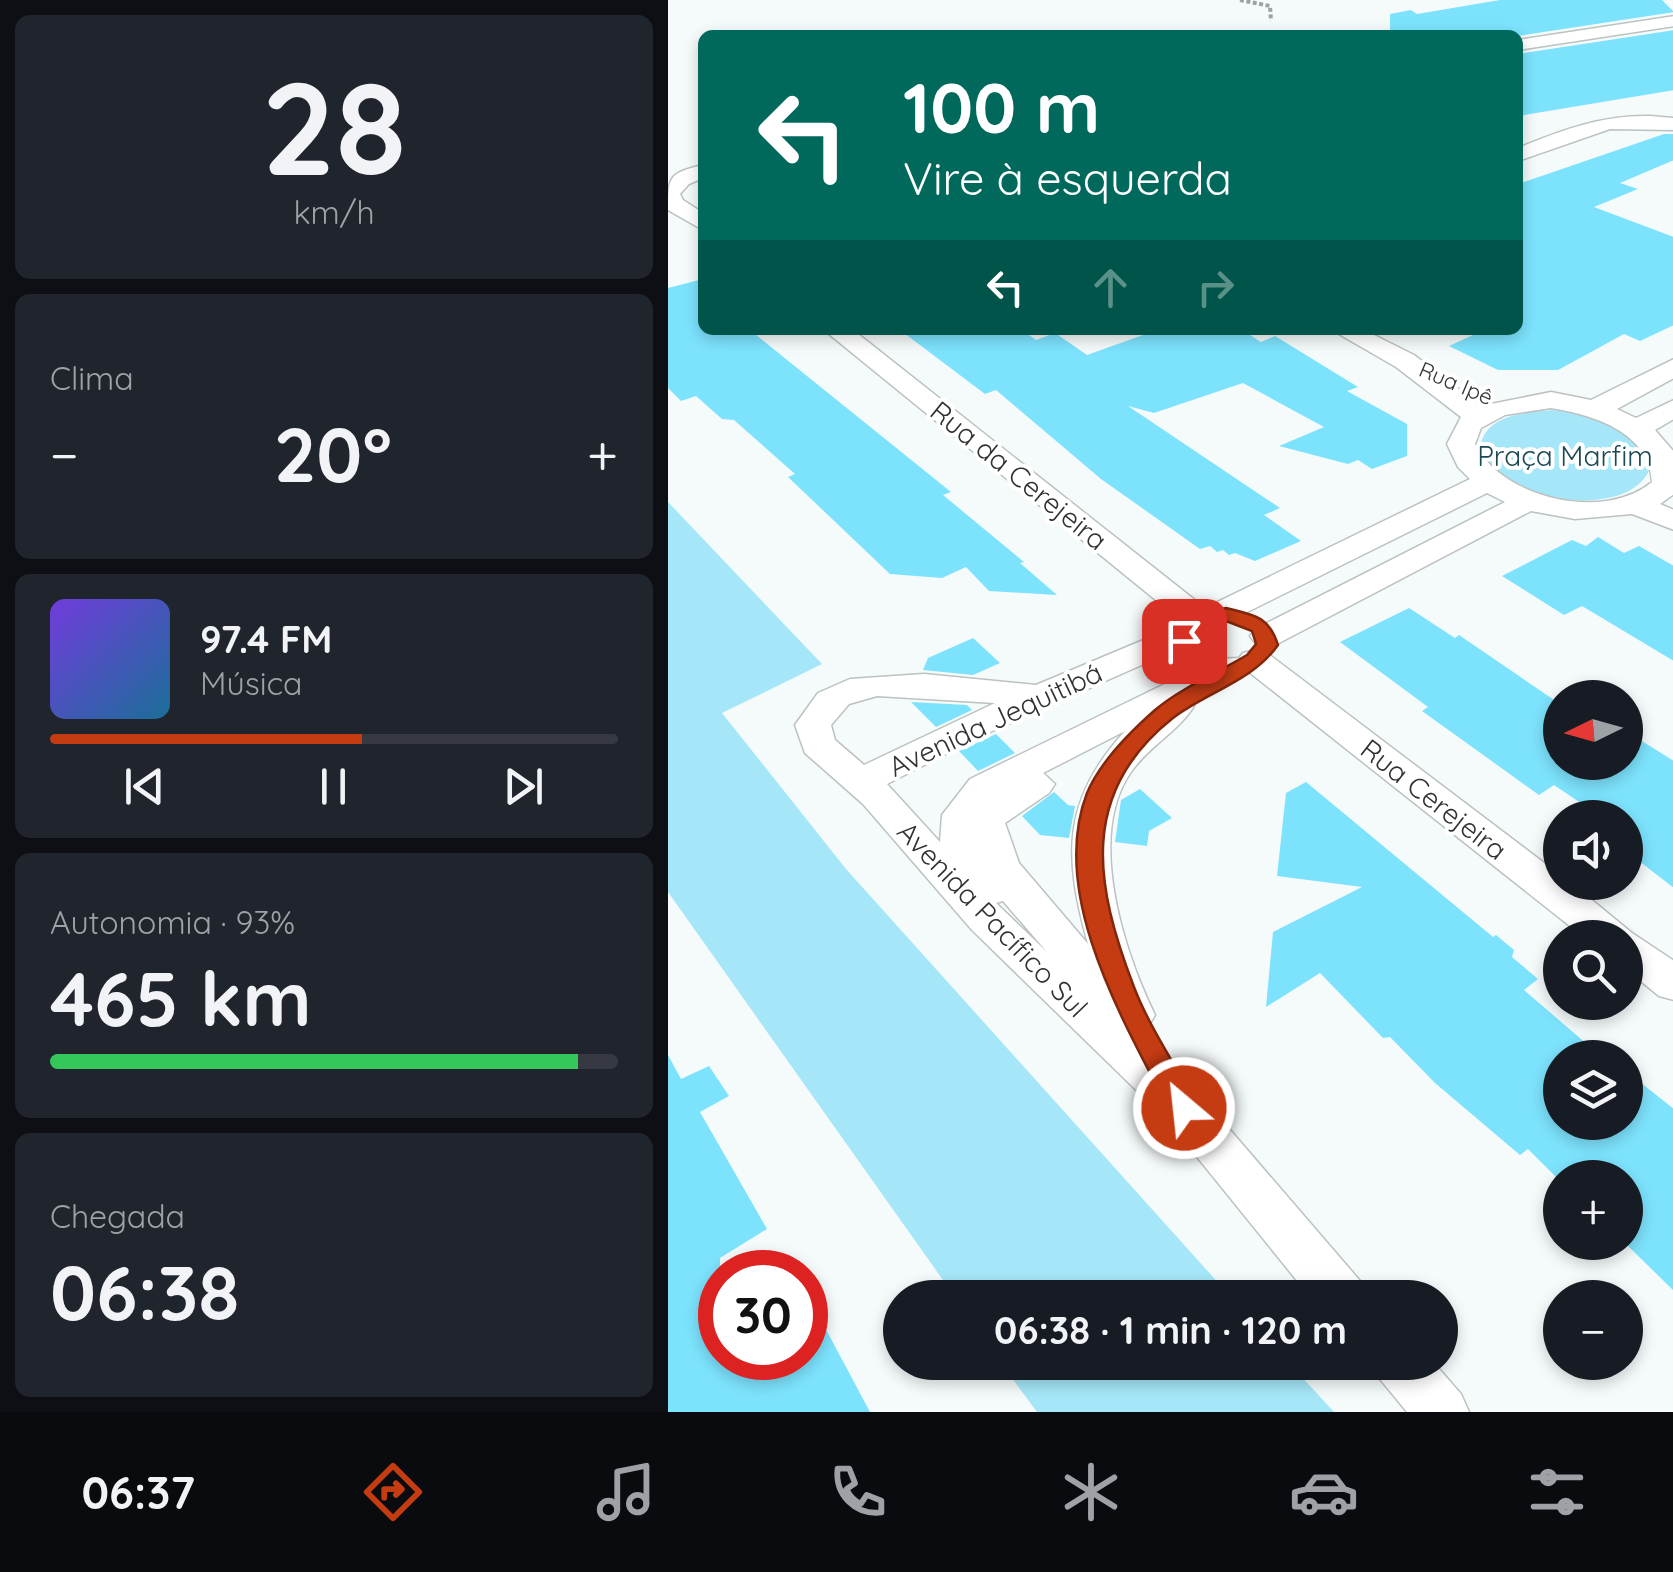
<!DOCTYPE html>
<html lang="pt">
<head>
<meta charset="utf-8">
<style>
  :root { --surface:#171b24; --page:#20242c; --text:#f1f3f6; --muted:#9ea1a6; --line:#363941; --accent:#c53c13 }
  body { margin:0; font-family:Quicksand,sans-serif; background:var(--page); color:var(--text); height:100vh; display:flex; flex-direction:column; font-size:38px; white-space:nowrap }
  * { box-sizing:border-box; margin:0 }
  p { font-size:32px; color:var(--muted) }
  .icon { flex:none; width:55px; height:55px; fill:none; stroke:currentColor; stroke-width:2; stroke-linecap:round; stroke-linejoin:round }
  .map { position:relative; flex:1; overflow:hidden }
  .panel { display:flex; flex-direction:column; gap:15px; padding:15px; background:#0d0f14; width:668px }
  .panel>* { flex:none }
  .hud { position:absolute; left:30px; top:30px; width:825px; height:305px; border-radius:15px; box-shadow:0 5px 15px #0003; background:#00695c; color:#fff; overflow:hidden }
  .needle { width:65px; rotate:265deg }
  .buttons { position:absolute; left:875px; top:680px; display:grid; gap:20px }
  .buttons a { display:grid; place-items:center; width:100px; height:100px; border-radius:50%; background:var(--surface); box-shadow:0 5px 15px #0003; font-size:50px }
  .speed { position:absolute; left:30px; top:1250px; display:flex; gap:20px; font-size:50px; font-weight:700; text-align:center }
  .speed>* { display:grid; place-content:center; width:130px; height:130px; border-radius:50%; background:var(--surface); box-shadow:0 5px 15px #0003; line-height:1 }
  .speed .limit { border:15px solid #d22; background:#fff; color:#111 }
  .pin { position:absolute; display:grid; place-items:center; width:85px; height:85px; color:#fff; margin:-42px; border-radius:20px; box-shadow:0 5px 15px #0006 }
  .me { position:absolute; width:110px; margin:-55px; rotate:332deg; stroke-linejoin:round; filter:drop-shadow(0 0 8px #0008) }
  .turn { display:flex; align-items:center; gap:35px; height:210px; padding:0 40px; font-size:45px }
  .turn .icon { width:130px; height:130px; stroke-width:2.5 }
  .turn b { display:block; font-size:70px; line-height:85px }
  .lanes { display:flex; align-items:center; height:95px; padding:0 40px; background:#0003; justify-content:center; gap:50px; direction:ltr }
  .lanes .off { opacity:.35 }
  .big { font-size:75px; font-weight:800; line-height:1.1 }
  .panel .widget { flex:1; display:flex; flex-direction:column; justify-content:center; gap:15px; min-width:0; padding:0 35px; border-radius:15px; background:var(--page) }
  .panel .dial { align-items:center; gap:0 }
  .dial b { font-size:130px; line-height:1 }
  .song { display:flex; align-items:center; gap:30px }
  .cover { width:120px; height:120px; border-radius:15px; background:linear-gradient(135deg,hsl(260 70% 55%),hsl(200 70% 35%)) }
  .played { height:10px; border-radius:5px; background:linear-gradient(90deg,var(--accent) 55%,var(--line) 55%) }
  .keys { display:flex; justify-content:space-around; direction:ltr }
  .heat { display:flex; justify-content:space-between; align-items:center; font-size:55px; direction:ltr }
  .charge { height:15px; border-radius:8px; background:linear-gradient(90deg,#34c759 93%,var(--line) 0) }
  .trip { position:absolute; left:215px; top:1280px; width:575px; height:100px; border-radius:50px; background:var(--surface); box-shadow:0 5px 15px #0003; font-weight:800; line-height:100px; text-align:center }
  .tabs { display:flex; height:160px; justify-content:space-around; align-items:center; background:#090b0e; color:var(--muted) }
  .tabs .icon { width:70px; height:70px }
  .tabs .selected { color:var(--accent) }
  .tabs b { font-size:45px; color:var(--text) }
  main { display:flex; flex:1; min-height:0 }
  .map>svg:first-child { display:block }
  .green { fill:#a5e7f8 }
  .building { fill:#7de3fd }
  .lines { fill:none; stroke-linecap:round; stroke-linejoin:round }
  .street-casing { stroke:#bcc1c2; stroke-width:3 }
  .path { stroke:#9fa2a3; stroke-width:4; stroke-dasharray:4 2.5; stroke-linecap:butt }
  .street { fill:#fff; fill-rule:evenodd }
  .route { fill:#c53c13; stroke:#80270c; stroke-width:2.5 }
  .labels { text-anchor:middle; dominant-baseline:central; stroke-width:8; stroke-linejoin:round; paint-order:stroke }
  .far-street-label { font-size:22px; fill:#303233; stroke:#fff }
  .park-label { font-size:28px; fill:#1a4853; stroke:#fff }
  .street-label { font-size:28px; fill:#303233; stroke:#fff }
</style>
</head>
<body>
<main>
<section class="panel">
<div class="widget dial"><b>28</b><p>km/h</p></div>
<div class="widget"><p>Clima</p>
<div class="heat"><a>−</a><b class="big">20°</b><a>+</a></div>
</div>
<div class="widget">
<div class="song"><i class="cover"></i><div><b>97.4 FM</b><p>Música</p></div></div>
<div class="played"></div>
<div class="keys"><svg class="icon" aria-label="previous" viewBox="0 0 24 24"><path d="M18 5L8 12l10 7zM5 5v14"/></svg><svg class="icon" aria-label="pause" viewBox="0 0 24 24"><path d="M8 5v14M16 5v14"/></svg><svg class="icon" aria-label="next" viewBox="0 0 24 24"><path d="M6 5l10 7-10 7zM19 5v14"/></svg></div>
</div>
<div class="widget"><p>Autonomia · 93%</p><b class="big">465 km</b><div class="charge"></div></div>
<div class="widget"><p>Chegada</p><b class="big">06:38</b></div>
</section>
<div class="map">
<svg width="1006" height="1412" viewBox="0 0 1006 1412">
  <rect width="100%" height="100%" fill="#f5fafb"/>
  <path class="green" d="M884,410C931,415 953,423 984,459C978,514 875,506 841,483C830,477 821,464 812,456C810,416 852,413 884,410Z
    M0,502L154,664L54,713L178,869L563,1297H287L0,892Z
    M333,1363H621L666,1412H369Z"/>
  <path class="building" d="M832,0H994L1006,12L850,36L722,35V14L743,10L749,14Z
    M1006,30V90L850,116V54Z
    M996,134H1006V160L952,183L970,189L926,207L1006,237V325L972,341L956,334L890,370H830L781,346L816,330H850V184Z
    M35,279V330H82L283,492L275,495L356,562L352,563L389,595L321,591L298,567L274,578L222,574L120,477L127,474L66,420L54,419L28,396L13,401L0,388V288Z
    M232,330H354L368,340L387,333L419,355L489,330H574L593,342L607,336L690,387L679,391L739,424V456L704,469L690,460L680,464L611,446L656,427L575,383L486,413L460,406L612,508L596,515L633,541L587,561L567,553L561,555L555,550L549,552L542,546L532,549L433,479L328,390L317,394Z
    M930,537L956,553L971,546L1006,566V661L914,606L896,615L834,576L904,540L918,546Z
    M741,608L787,638L791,635L892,704V762H958V731L1006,761V888L958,851V818H935L886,785L871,795L754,711L760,707L672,642Z
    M305,638L332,663L305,675L255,670L260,658Z
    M243,702L299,705L304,710L268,727Z
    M328,734L347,753L310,771L291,751Z
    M638,782L825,937L828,935L846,950L844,957L870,979L856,990L935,1058H892V1122H958V1071L1006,1109V1291L958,1244V1178H889L860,1149L852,1155L767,1083L722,1037L715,1038L652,973L598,1007L605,932L694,887L609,876L618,793Z
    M472,789L504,818L481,831L479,846L447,842L453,800Z
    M386,792L400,805L407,806L401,838L372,835L354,816Z
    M0,1055L13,1079L41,1066L61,1096L32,1112L99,1229L52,1258V1358H138V1292L202,1412H0Z"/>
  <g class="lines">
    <g class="street-casing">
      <path id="street" d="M1006,16V26L850,50V40Z
        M982,116L1006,118V130L942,129L850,161V148C894,130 934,115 982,116Z
        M35,165V178L21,184L12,194L15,200L35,213V230L0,210C0,176 1,173 35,165Z
        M156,330H185L537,608L802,479L790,467L779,444L793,417L728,367L664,330H696L746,355L813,406L883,392L923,400L1006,359V378L949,409L968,418L1006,400V419L987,430L1006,452V494L992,504L1006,510V530L964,514L907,519L863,511L611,643H587L582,636L587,629L837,502L819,493L557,623L532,630L530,640L313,736L219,784L272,842L274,815L302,779L548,659L571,658L575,653L587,650L599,653L892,875V882H902L964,933L1006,961V1000L991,996L958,969V938H917L576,668L522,699L526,706C511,731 480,747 463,772C418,836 456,951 487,1015L480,1027L484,1035L479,1045L532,1095L693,1282L700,1298H643L500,1121L304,930L195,804L137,753L127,725L150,693L182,679L256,674L368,685L516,623ZM883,408C926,415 981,432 984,482C937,522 834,499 807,444L813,428L837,415ZM209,696L327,703L196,765L167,740L163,725L181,704ZM457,731C393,801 396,858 420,944L351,863L337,823L381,793L387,784L375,773ZM335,901L379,952L328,903Z
        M704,1362H765L793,1394L801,1412H739L712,1379Z"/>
    </g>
    <path class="path" d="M572,0L602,6L603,21"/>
    <use href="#street" class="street"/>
  </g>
  <path class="route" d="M558,608C586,615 601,616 610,645C585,681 539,692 505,718C410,793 427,886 466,987C482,1029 510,1068 530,1108L526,1117L516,1121L505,1117C459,1027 379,897 419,793C432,762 462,732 487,710C513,688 549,673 579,655L588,644L584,631L558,621L539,625L524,645H509L507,633L524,615Z"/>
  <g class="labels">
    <g class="far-street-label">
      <text transform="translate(788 383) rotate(23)">Rua Ipê</text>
    </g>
    <g class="park-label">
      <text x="897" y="455">Praça Marfim</text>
    </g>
    <g class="street-label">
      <text transform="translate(351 475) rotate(39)">Rua da Cerejeira</text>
      <text transform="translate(327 719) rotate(-25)">Avenida Jequitibá</text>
      <text transform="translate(766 799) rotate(38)">Rua Cerejeira</text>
      <text transform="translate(325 919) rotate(46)">Avenida Pacífico Sul</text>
    </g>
  </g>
</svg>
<div class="buttons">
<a><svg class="needle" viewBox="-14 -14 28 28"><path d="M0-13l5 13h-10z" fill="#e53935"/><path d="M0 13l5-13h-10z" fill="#9ea1a6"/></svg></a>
<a><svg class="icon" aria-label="sound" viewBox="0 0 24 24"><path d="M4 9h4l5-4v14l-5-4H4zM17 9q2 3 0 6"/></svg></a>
<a><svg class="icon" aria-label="search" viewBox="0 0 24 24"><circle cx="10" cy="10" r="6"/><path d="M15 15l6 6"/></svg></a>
<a><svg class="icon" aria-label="layers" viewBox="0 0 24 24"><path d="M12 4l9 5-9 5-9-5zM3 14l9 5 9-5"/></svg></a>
<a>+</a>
<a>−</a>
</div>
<div class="speed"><div class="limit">30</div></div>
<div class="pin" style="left:516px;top:641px;background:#d93025"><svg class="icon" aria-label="arrive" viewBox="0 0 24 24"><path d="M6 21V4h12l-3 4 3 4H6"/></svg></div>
<svg class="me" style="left:516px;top:1108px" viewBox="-20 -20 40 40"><circle r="17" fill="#c53c13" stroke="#fff" stroke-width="3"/><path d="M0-11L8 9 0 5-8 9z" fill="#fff"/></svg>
<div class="trip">06:38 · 1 min · 120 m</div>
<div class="hud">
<div class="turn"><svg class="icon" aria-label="left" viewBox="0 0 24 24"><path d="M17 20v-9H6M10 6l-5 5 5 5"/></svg><div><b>100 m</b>Vire à esquerda</div></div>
<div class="lanes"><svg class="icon" aria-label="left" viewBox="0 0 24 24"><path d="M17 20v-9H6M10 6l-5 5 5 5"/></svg><svg class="icon off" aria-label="ahead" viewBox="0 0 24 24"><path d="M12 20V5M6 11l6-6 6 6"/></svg><svg class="icon off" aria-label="right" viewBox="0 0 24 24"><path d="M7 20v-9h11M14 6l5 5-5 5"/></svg></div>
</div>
</div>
</main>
<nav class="tabs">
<b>06:37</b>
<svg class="icon selected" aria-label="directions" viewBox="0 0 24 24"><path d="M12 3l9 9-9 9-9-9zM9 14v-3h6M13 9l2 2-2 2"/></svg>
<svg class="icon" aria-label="music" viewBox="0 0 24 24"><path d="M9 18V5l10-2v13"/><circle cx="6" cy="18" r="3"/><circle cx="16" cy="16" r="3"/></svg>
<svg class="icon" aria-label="phone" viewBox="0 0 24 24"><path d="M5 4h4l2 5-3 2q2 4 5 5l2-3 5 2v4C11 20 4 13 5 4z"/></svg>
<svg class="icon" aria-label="climate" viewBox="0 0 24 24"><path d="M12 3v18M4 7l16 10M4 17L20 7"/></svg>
<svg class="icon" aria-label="car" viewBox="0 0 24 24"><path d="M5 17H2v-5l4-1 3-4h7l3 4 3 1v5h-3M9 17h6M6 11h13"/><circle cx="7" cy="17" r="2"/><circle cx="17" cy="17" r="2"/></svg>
<svg class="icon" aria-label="filters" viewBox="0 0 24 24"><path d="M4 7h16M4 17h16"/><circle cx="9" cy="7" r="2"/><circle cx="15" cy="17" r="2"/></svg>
</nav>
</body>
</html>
